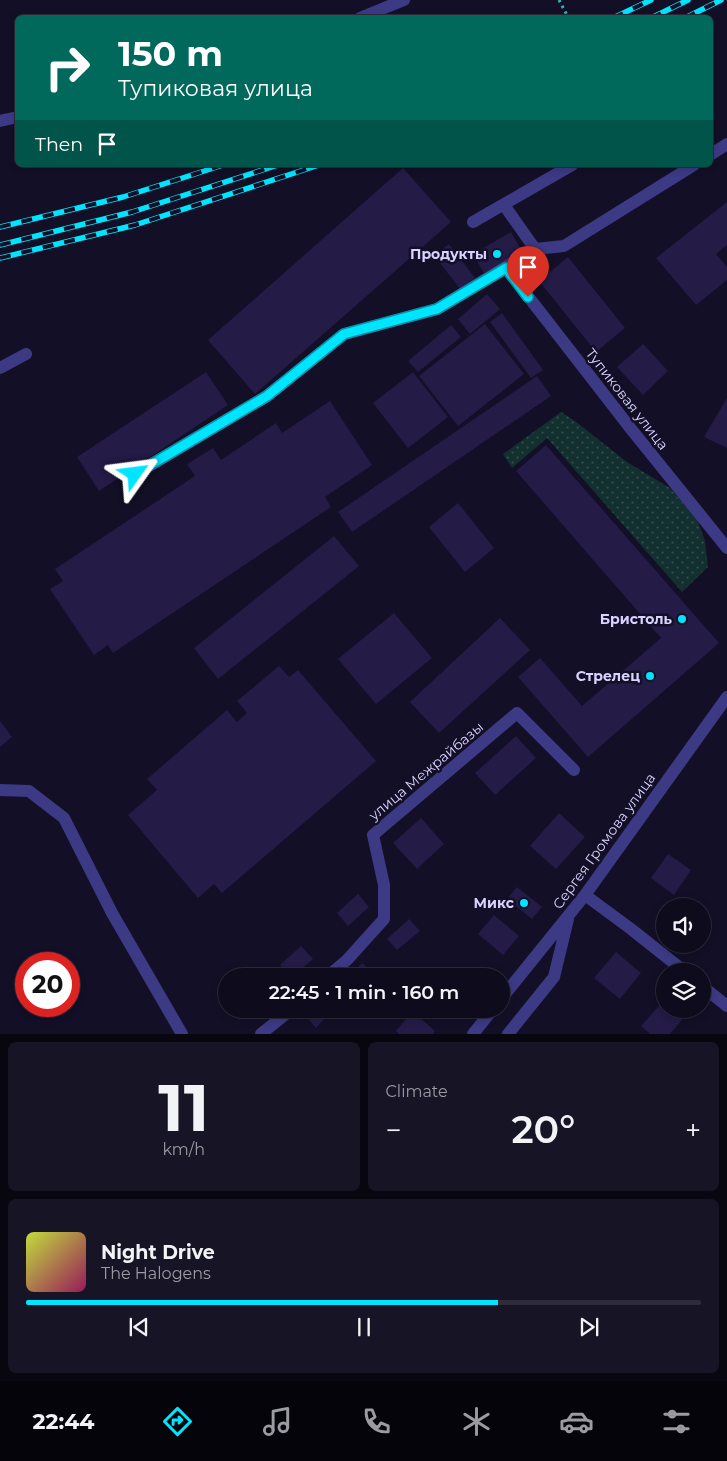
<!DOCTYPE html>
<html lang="en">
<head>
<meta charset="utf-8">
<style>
  :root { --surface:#0e0b1c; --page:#171425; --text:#f1f3f6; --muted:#9b9ba3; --line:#2e2b3b; --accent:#00e5ff }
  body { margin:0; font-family:Montserrat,sans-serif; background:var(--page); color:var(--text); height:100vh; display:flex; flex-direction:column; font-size:19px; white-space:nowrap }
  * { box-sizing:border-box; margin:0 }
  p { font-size:16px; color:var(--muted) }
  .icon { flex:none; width:28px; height:28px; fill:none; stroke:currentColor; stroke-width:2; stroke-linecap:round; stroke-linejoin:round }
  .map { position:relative; height:1034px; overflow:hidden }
  .sheet { display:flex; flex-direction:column; gap:8px; padding:8px; background:#08060f; flex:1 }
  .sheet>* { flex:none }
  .hud { position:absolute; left:15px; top:15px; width:698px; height:152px; border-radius:8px; box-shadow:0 2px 8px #0003,0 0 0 1px var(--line); background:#00695c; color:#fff; overflow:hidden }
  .controls { position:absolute; left:656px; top:898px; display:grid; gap:10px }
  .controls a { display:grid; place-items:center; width:55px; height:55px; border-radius:50%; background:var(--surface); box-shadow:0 2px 8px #0003,0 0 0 1px var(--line); font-size:25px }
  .speed { position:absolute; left:15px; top:952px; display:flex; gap:10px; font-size:25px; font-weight:700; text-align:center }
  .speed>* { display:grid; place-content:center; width:65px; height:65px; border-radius:50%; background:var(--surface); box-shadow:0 2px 8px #0003,0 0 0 1px var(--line); line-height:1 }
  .speed .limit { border:8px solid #d22; background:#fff; color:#111 }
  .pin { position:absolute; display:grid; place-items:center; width:42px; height:42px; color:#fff; margin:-51px -21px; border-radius:50% 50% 50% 0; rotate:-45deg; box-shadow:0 0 5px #0007 }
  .pin .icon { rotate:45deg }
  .me { position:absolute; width:55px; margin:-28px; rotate:59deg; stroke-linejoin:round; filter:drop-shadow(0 0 4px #0008) }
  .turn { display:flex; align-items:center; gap:18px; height:105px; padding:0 20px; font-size:22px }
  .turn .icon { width:65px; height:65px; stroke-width:2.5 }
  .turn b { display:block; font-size:35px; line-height:42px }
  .then { display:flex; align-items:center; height:48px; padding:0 20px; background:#0003; gap:10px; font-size:19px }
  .big { font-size:38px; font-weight:600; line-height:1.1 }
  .sheet .tile { flex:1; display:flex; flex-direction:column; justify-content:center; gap:8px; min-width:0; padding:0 18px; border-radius:8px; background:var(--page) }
  .sheet .dial { align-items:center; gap:0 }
  .dial b { font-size:65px; line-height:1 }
  .song { display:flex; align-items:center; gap:15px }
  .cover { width:60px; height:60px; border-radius:8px; background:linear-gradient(135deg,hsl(70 70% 55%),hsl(330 70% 35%)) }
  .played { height:5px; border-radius:2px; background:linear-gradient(90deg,var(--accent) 70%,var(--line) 70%) }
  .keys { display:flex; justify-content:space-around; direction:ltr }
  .heat { display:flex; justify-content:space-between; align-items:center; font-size:28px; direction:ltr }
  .sheet .tiles { flex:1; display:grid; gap:8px; grid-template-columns:1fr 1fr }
  .tile:last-child { grid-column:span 2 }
  .trip { position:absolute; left:218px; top:968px; width:292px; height:50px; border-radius:25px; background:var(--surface); box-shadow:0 2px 8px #0003,0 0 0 1px var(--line); font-weight:600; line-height:50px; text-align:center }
  .tab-bar { display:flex; height:80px; justify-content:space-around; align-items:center; background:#06040b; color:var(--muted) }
  .tab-bar .icon { width:35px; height:35px }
  .tab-bar .selected { color:var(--accent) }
  .tab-bar b { font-size:22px; color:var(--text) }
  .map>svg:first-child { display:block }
  .grass { fill:url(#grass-dots) }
  .building { fill:#241b47 }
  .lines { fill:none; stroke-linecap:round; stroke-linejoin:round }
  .path { stroke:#2fb8b0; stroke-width:3; stroke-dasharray:2.5 4; stroke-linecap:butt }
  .minor { stroke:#3d3a85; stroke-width:12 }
  .rail-casing { stroke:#00e5ff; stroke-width:5.5 }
  .rail { stroke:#130f26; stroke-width:4; stroke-dasharray:11; stroke-linecap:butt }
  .route-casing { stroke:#0095a6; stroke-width:12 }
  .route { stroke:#00e5ff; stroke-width:9 }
  .poi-dot { fill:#00e5ff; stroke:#130f26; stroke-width:2 }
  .labels { text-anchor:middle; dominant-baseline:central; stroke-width:5; stroke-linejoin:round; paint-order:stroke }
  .poi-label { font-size:14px; font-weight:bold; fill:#d9d4ff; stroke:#130f26; text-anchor:end }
  .street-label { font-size:14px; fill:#d9d4ff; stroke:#130f26 }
</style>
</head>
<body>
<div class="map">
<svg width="727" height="1034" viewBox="0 0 727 1034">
  <defs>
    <pattern id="grass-dots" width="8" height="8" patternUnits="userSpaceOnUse" patternTransform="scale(1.25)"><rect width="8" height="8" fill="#12302f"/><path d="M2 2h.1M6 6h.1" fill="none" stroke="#344d4e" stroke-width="1.8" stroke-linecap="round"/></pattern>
  </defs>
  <rect width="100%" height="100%" fill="#130f26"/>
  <path class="grass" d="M561,412L575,421L627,462L670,488L697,519L705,541L708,567L682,592L547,438L512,468L503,454Z"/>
  <path class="building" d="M403,168L451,222L255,394L208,340Z
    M727,202V245L716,254L727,267V280L696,305L656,258Z
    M511,232L522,251L484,273L473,254Z
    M449,244L475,278L460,289L434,255Z
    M568,257L625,328L596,352L539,281Z
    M487,294L500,309L470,334L458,319Z
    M502,313L543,370L531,378L490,322Z
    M485,324L524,374L458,426L419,376Z
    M451,325L461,337L418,372L408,361Z
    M643,344L668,371L643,395L617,367Z
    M206,372L228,405L99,491L77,457Z
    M413,372L448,417L408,448L373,403Z
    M537,376L551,396L352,532L338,512Z
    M727,398V448L704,437Z
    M330,401L372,465L325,497L331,507L113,653L108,645L94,655L50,589L63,581L55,569L195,476L187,464L213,448L221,460L276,423L282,433Z
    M546,445L719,643L588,757L518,677L540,658L582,706L661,638L516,471Z
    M458,503L494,548L465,572L429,527Z
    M334,536L359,566L218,679L194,648Z
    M394,613L432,658L376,704L338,659Z
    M500,618L530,650L439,733L410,702Z
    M279,666L289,677L298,670L376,761L222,893L214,884L198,898L128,815L157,790L147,779L227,710L237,722L247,713L237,701Z
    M0,721L12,737L0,747Z
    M516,736L536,758L495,795L475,773Z
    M559,813L585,837L556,869L530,846Z
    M421,818L444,844L417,869L393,843Z
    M668,854L691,870L674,895L651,878Z
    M517,887L542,907L532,919L507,899Z
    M358,894L369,907L348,926L337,913Z
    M494,915L519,936L503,955L478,934Z
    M409,919L420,931L397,950L387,939Z
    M301,946L313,959L293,976H290L280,965Z
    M616,952L641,973L620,999L594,978Z
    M362,963L374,974L373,976H350Z
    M665,999V1009H678L686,1015L670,1034H650L641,1026Z
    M229,1009H252L239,1020Z
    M311,1009H333L316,1028L305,1015Z
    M413,1011L435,1031L433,1034H399L396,1031Z"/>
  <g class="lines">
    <path class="path" d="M559,0L568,17L566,18"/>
    <path class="minor" d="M360,18L404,0
      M0,121L18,117
      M710,155L727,144
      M473,222L572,165
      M535,249L564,246L694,165
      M506,268L631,429L727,548
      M0,368L26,354
      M135,474L267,396L344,334L437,309L535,249L504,205
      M0,790L29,791L64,818L112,913L182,1034
      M585,895L631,929L684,971
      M328,976L347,960L384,919V885L373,835L517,713L574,770
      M702,986L727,1006
      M501,999L585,895L727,697
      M261,1034L292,1009
      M473,1034L493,1009
      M508,1034L554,977L568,919"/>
    <g class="rail-casing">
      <path id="rail" d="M613,18L651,0
        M651,18L688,0
        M685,18L721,0
        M0,227L123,197L223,165
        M0,245L132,212L278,165
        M0,258L135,225L319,165"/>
    </g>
    <use href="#rail" class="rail"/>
  </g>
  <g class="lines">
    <g class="route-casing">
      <path id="route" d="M135,474L267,396L344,334L437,309L506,268L528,297"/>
    </g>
    <use href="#route" class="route"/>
  </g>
  <g class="poi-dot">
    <circle cx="497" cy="254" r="5"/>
    <circle cx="682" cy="619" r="5"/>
    <circle cx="650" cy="676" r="5"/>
    <circle cx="524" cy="903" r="5"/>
  </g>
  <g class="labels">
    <g class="poi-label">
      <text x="487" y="254">Продукты</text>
      <text x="672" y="619">Бристоль</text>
      <text x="640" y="676">Стрелец</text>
      <text x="514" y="903">Микс</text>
    </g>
    <g class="street-label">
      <text transform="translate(627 399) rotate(52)">Тупиковая улица</text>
      <text transform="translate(426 771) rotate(-40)">улица Межрайбазы</text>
      <text transform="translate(604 841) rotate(-54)">Сергея Громова улица</text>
    </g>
  </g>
</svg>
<div class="controls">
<a><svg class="icon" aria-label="sound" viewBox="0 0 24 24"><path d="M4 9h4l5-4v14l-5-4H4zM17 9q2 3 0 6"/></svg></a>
<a><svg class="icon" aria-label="layers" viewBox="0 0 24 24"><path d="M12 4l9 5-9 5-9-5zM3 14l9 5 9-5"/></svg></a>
</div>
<div class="speed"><div class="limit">20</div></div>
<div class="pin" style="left:528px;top:297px;background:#d93025"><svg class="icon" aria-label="arrive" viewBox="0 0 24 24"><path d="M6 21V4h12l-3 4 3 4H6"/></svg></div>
<svg class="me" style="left:135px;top:474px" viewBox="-20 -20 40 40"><path d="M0-17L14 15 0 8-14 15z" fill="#00e5ff" stroke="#fff" stroke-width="4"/></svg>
<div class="trip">22:45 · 1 min · 160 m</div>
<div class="hud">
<div class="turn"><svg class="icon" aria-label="right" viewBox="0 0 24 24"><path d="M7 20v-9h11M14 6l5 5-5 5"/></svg><div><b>150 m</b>Тупиковая улица</div></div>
<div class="then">Then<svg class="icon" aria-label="arrive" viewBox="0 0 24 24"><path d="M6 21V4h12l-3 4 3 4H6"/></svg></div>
</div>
</div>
<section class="sheet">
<div class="tiles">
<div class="tile dial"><b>11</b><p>km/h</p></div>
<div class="tile"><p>Climate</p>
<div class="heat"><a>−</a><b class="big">20°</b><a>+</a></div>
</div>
<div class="tile">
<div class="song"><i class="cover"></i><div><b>Night Drive</b><p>The Halogens</p></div></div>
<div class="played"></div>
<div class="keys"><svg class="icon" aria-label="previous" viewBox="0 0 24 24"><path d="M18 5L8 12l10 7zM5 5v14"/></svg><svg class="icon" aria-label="pause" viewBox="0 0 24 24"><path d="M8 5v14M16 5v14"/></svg><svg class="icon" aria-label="next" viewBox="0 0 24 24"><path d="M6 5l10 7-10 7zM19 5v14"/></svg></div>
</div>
</div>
</section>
<nav class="tab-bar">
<b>22:44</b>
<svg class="icon selected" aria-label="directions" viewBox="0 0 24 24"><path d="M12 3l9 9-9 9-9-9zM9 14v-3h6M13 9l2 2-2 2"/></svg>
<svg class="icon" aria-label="music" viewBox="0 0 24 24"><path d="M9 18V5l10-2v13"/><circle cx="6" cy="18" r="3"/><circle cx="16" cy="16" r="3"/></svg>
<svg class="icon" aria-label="phone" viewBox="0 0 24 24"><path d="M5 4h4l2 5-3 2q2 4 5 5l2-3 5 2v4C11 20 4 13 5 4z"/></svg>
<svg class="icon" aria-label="climate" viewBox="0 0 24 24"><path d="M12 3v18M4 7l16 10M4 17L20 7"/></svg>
<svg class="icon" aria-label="car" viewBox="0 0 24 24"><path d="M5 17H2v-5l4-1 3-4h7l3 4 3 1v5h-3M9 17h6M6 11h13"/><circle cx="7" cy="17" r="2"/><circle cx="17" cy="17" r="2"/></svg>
<svg class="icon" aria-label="filters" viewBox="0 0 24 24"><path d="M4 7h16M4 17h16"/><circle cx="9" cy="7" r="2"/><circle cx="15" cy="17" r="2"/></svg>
</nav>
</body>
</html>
